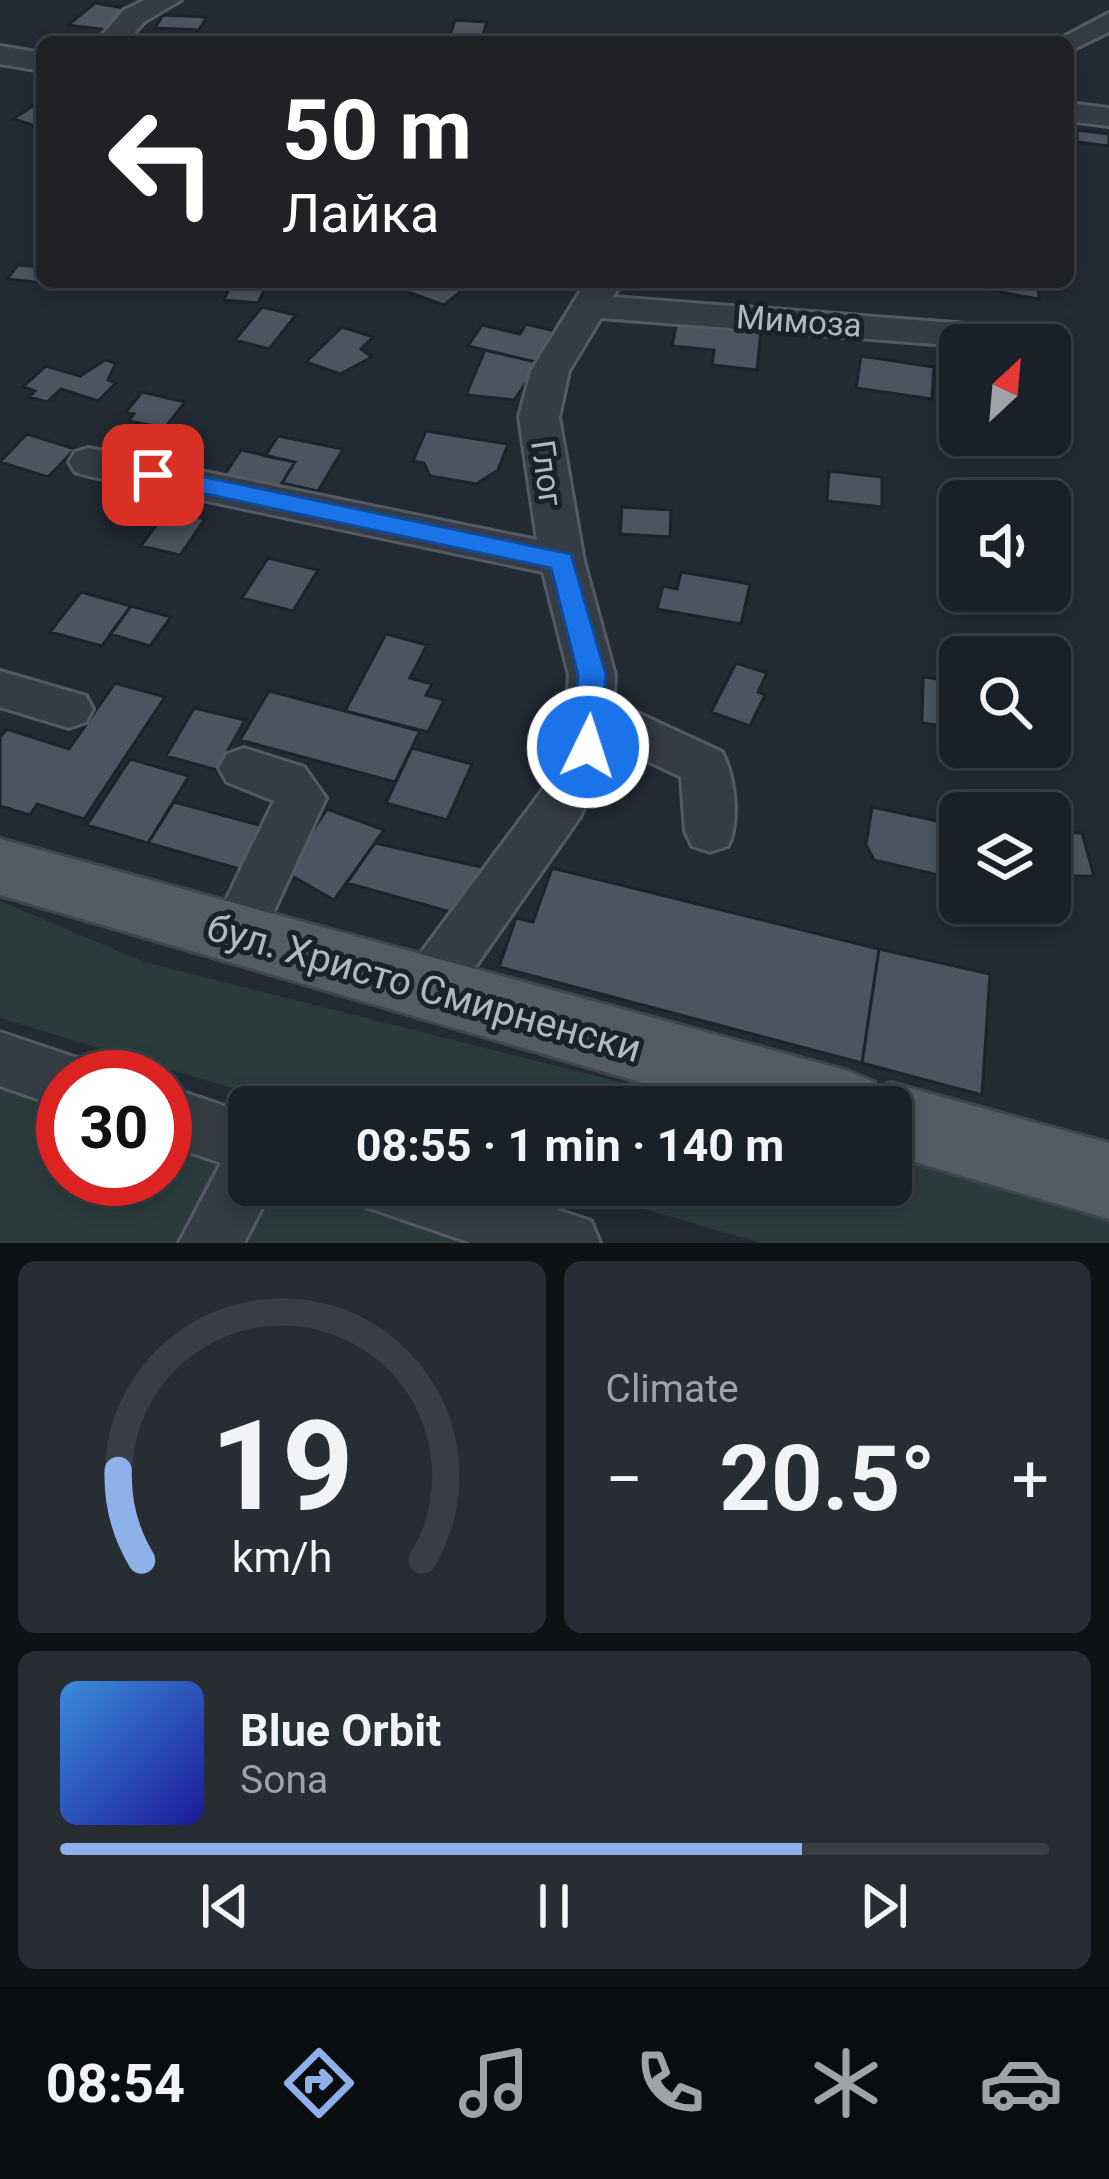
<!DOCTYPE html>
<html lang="en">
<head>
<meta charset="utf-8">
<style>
  :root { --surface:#1a2027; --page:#272d33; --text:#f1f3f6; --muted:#9fa3a7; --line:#383e44; --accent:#8eb1e9 }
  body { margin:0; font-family:Roboto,sans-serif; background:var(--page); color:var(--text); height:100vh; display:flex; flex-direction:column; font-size:45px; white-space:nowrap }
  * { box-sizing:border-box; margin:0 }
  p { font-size:39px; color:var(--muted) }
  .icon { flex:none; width:66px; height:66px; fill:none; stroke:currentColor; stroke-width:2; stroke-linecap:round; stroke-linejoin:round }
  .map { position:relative; height:1243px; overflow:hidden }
  .details { display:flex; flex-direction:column; gap:18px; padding:18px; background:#0e1215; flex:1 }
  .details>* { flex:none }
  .banner { position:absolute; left:36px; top:36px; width:1038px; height:252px; border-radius:18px; box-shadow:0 6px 18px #0003,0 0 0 3px var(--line); background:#202124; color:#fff; overflow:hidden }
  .needle { width:78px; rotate:26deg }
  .buttons { position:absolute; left:939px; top:324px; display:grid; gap:24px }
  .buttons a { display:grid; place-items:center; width:132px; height:132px; border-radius:18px; background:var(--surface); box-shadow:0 6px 18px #0003,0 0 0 3px var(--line); font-size:60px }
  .speed { position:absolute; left:36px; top:1050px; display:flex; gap:24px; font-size:60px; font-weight:700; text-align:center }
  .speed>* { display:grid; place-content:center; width:156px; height:156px; border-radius:50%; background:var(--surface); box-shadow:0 6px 18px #0003,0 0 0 3px var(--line); line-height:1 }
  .speed .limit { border:18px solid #d22; background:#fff; color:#111 }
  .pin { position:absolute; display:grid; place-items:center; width:102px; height:102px; color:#fff; margin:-51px; border-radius:24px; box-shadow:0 6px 18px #0006 }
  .me { position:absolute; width:132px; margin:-66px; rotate:4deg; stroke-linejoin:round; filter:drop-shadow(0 0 9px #0008) }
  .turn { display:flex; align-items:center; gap:42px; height:252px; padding:0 48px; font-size:54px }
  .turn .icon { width:156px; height:156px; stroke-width:2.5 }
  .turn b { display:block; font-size:84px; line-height:102px }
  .big { font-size:90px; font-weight:700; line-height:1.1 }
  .details .widget { flex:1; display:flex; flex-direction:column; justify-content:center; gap:18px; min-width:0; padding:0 42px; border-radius:18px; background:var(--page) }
  .details .dial { align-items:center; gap:0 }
  .dial svg { height:312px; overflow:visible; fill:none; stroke:var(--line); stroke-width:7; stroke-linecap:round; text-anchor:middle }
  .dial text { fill:var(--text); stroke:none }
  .song { display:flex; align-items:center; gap:36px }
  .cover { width:144px; height:144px; border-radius:18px; background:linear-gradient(135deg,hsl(210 70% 55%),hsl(240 70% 35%)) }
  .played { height:12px; border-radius:6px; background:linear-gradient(90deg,var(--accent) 75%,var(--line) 75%) }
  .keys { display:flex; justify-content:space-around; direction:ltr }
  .heat { display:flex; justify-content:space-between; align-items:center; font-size:66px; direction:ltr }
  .details .tiles { flex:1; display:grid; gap:18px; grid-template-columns:1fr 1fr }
  .widget:last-child { grid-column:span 2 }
  .trip { position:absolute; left:228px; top:1086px; width:684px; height:120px; border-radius:18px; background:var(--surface); box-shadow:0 6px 18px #0003,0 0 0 3px var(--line); font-weight:700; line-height:120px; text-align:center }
  .tabs { display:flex; height:192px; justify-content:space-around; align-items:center; background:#0a0d10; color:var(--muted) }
  .tabs .icon { width:84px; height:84px }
  .tabs .on { color:var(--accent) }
  .tabs b { font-size:54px; color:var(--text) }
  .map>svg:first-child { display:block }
  .green { fill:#2b3b3b }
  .building { fill:#4b5460; stroke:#1d232c; stroke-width:3 }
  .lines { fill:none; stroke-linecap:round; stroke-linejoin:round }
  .minor-casing { stroke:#545a63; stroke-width:6 }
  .major-casing { stroke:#3f454f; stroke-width:6 }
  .minor { fill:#363c45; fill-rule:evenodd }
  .major { fill:#545b65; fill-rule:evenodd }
  .route { fill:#1a73e8; stroke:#114b97; stroke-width:3 }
  .labels { text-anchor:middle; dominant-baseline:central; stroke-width:10; stroke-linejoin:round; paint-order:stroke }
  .street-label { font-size:33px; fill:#b1b7c2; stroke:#1b212a }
  .near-street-label { font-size:39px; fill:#b1b7c2; stroke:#1b212a }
</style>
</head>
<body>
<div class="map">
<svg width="1109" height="1243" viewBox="0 0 1109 1243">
  <rect width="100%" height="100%" fill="#232a34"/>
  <path class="green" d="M0,901L144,962L720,1107H294L0,1018Z
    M0,1074L63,1095V1179H165V1128L242,1154L249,1185H384L569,1243H0Z
    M891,1153L1109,1211V1243H761L562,1185H891Z"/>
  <path class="building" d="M95,3L130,9L107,30L68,25Z
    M163,15L207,17L199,30L155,28Z
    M455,20L487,22L482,37L450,35Z
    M40,101L42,128L13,119Z
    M1077,130L1109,134V146L1077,142Z
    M18,265L42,267V282H55L53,284L7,279Z
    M232,282H249L267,284L258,303L224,300Z
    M396,282H448L464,289L444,305L391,286Z
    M976,282H1038L1039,299L977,288Z
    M262,307L296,315L269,349L235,340Z
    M677,322L761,330L757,370L712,365L714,350L672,346Z
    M526,324L559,332L540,363L468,346L482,325L520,334Z
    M342,327L373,337L361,349L372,357L340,374L306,362Z
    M485,350L540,363L514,400L466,395Z
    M861,356L934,367L932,399L856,388Z
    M105,360L116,363L108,380L116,383L98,401L61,389L47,402L29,397L35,391L23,387L46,366L80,376Z
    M142,392L185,402L165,428L129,421L134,414L126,412Z
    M426,431L508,444L498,470L476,484L430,476L424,463L413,461Z
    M27,434L75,449L48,477L0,462Z
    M278,436L343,449L318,491L282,483L295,462L265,456Z
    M241,450L295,462L278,489L223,477Z
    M829,471L882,477V507L827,501Z
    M622,507L671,510L670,537L620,534Z
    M167,510L205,519L180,555L141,546Z
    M268,558L318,570L293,611L242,598Z
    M681,572L750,584L741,624L657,609L663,586L677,589Z
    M81,592L131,606L102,646L50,632Z
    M131,606L171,617L150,646L110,634Z
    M386,634L427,645L410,678L432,684L426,695L444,700L428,732L345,711Z
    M736,663L767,673L758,692L765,695L750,726L711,712Z
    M923,677L960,682V728L922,723Z
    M115,683L165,697L84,819L37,804L30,815L0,806V737L7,729L69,749Z
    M269,691L345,711L420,731L395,782L240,740Z
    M194,708L245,720L217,770L166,756Z
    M412,748L472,764L447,820L386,803Z
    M130,759L189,776L148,843L87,825Z
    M174,802L266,827L243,870L148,843Z
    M872,807L947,823L946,839L960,842V859L938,875L874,860L866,845Z
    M327,809L384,830L334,900L285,872Z
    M1050,832L1082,833L1094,876H1050Z
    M375,843L494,870L465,916L347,883Z
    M552,868L879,949L862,1063L499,967L516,918L533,922Z
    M879,949L990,974L982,1095L862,1063Z"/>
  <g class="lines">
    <g class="minor-casing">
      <path id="minor" d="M145,0H181L144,22L126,42H96L124,10Z
        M1109,13V32L1068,52V42H1054Z
        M0,46L42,53V71L0,64Z
        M1068,103L1109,108V126L1068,121Z
        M586,282H622L613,297L1007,327L1026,338L1021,345L960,346L601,318L569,371L559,417L584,561L615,675L614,702L722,752C735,777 740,821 728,846L710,852L692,846L685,831L681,777L612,744L580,817L448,1006L428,1013L408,1006L400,988L408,970L544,788L564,747L569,675L543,572L89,476L75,472L69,462L75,452L89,448L537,540L519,417L531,371Z
        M0,671L86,696L93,709L86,722L69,728L0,707Z
        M244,748L304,767L326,798L255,952L236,959L217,952L209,935L274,801L227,782L219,768L227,754Z
        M0,1032L83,1060L91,1077H63V1108L0,1086Z
        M165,1086L249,1114V1185H274L244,1243H179L221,1163L165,1144Z
        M354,1185H482L591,1221L600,1243H471L363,1206Z"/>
    </g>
    <g class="major-casing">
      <path id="major" d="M0,839L848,1071L874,1082L877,1088L891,1083L1109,1143V1219L891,1155V1107H725L0,895Z"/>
    </g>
    <use href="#minor" class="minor"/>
    <use href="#major" class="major"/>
  </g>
  <path class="route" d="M153,466L571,554L606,675L598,755H578L573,747L578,675L551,568L145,481L141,475Z"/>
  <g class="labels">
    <g class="street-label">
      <text transform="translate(799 321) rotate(4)">Мимоза</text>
      <text transform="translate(547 473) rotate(82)">Глог</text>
    </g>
    <g class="near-street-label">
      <text transform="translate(424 988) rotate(16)">бул. Христо Смирненски</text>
    </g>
  </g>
</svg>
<div class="buttons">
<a><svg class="needle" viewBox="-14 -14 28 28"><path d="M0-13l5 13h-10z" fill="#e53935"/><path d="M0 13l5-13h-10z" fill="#9fa3a7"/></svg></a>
<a><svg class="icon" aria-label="sound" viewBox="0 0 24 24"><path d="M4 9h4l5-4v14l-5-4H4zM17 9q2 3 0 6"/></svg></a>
<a><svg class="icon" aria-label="search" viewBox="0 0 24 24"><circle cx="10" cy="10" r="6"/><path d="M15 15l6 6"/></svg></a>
<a><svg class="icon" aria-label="layers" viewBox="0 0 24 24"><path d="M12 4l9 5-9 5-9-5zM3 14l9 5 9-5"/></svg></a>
</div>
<div class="speed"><div class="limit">30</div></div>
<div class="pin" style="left:153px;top:475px;background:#d93025"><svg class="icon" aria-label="arrive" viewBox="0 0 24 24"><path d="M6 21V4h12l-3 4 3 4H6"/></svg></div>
<svg class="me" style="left:588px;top:747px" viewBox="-20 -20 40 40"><circle r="17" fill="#1a73e8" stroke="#fff" stroke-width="3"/><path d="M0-11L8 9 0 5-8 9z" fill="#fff"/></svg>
<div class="trip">08:55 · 1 min · 140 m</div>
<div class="banner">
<div class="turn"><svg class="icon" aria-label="left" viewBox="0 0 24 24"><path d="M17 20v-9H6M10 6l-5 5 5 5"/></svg><div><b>50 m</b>Лайка</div></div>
</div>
</div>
<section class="details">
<div class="tiles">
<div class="widget dial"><svg viewBox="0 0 100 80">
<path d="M14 69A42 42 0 1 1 86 69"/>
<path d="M14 69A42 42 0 0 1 8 46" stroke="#8eb1e9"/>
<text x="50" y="56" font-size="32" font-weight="700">19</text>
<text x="50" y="72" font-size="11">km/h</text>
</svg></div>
<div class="widget"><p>Climate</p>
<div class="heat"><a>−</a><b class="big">20.5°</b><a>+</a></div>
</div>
<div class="widget">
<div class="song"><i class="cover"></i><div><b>Blue Orbit</b><p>Sona</p></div></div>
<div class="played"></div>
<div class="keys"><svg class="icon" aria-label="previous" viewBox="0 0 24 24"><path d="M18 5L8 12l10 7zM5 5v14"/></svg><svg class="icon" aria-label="pause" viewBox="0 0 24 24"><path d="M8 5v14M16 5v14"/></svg><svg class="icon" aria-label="next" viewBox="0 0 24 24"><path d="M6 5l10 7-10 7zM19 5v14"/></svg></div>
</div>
</div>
</section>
<nav class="tabs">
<b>08:54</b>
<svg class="icon on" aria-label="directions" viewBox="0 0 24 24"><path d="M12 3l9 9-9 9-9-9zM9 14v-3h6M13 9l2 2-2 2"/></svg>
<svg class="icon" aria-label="music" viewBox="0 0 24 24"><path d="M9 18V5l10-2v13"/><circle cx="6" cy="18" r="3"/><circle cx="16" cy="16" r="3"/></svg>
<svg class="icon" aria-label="phone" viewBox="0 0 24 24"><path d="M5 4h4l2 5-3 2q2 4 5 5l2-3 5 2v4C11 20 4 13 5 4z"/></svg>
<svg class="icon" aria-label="climate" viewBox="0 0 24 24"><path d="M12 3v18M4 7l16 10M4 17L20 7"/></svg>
<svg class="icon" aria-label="car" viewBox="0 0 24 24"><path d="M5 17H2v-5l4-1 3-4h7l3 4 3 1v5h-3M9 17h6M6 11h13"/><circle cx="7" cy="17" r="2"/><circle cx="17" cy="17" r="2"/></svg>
</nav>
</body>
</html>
